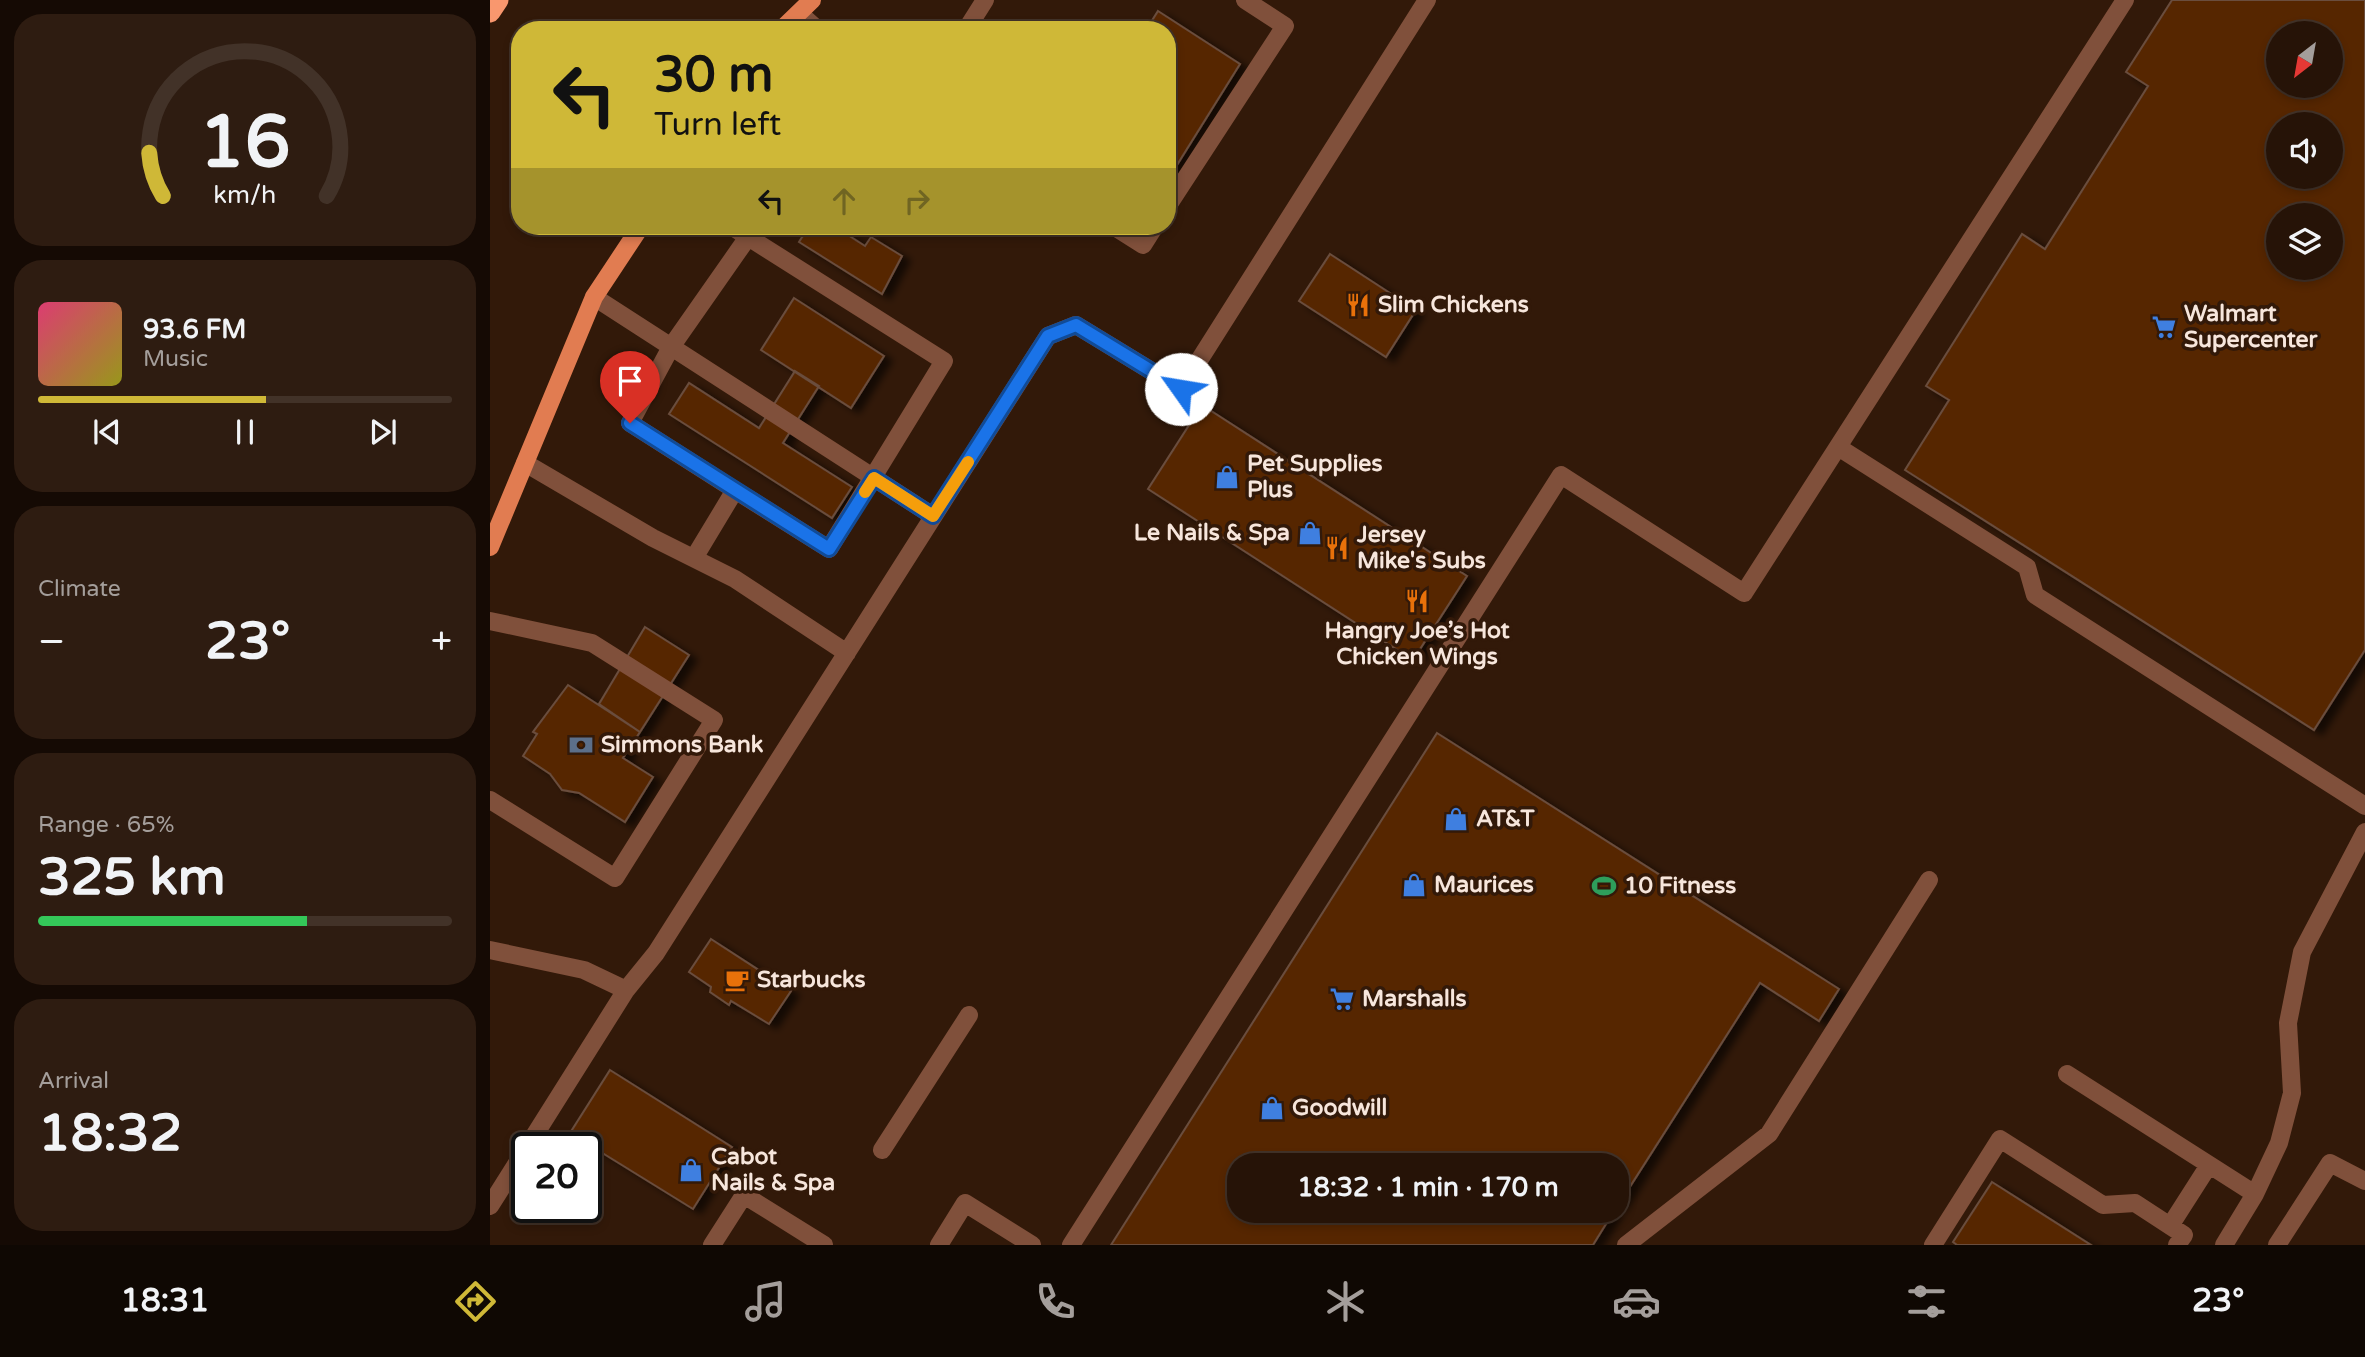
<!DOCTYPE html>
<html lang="en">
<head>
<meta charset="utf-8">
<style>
  :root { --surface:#261307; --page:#2e1c11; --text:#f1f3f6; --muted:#a49e9b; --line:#423228; --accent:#cfb837 }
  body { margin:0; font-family:"Varela Round",sans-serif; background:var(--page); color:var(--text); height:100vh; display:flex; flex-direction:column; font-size:26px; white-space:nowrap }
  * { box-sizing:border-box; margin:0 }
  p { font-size:23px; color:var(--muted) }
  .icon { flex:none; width:38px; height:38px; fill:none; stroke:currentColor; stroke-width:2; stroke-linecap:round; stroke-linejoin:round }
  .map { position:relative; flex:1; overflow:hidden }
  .panel { display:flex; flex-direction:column; gap:14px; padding:14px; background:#150a04; width:490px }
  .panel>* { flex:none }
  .top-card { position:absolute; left:21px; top:21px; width:665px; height:214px; border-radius:28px; box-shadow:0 4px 10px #0003,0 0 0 2px var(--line); background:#cfb837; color:#111; overflow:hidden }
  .needle { width:46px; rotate:211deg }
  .buttons { position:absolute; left:1776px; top:21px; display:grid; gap:14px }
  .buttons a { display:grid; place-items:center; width:77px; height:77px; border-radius:50%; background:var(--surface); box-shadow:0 4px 10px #0003,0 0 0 2px var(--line); font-size:35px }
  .speed { position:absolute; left:21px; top:1132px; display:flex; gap:14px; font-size:35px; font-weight:700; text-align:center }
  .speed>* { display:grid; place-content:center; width:91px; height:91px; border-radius:50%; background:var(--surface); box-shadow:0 4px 10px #0003,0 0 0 2px var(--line); line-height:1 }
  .speed .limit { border:4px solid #111; border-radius:10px; background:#fff; color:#111 }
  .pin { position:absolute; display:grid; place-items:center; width:60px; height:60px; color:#fff; margin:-72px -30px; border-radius:50% 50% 50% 0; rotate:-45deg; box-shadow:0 0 7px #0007 }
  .pin .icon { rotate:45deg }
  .me { position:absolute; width:77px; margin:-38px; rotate:302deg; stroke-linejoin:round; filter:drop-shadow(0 0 5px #0008) }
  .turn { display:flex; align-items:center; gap:24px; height:147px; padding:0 28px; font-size:32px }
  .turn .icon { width:91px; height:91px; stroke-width:2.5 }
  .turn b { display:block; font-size:49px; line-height:60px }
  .lanes { display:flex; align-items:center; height:66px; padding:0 28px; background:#0003; justify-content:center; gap:35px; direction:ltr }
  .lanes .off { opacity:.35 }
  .big { font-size:52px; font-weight:700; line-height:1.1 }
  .panel .tile { flex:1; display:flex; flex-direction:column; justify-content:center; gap:10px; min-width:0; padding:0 24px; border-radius:28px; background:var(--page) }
  .panel .dial { align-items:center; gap:0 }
  .dial svg { height:182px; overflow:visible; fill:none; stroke:var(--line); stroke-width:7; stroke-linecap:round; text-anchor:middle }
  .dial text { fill:var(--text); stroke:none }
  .song { display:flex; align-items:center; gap:21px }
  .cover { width:84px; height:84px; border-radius:10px; background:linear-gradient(135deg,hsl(340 70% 55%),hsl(60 70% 35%)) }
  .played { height:7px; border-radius:4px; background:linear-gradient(90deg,var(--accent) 55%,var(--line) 55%) }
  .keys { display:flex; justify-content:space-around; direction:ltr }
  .heat { display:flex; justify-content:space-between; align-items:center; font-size:38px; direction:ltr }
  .charge { height:10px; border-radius:5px; background:linear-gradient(90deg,#34c759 65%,var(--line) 0) }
  .trip { position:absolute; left:737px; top:1153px; width:402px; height:70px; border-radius:28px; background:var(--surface); box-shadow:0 4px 10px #0003,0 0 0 2px var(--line); font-weight:700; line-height:70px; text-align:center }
  .tabs { display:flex; height:112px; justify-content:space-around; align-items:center; background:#0f0803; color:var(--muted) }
  .tabs .icon { width:49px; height:49px }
  .tabs .active { color:var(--accent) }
  .tabs b { font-size:32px; color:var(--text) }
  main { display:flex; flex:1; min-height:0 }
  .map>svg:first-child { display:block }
  .building { fill:#572806; stroke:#6a4d3d; stroke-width:2; fill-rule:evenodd; filter:url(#shadow) }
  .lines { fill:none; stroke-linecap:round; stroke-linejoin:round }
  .minor { stroke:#80503b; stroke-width:18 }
  .major { stroke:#e17c51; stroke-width:18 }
  .highway { stroke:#f9976e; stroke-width:21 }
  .route-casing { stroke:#114b97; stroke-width:18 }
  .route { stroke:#1a73e8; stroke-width:12 }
  .slow { stroke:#f59e0b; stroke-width:12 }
  .labels { text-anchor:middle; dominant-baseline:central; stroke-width:7; stroke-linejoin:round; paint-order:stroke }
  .poi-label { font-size:23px; font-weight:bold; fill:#f7e6dc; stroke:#321909; text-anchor:start }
</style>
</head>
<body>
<main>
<section class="panel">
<div class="tile dial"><svg viewBox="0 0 100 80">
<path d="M14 69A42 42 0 1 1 86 69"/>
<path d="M14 69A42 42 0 0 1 8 50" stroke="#cfb837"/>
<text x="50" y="56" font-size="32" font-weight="700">16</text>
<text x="50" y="72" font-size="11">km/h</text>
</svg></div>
<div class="tile">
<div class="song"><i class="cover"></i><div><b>93.6 FM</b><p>Music</p></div></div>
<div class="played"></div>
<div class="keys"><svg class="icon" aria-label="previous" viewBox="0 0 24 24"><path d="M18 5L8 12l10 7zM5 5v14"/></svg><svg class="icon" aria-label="pause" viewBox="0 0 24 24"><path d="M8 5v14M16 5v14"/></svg><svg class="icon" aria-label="next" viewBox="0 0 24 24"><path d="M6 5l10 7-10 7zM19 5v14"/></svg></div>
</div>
<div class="tile"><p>Climate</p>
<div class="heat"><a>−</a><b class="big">23°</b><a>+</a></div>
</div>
<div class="tile"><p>Range · 65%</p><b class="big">325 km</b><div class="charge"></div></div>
<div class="tile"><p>Arrival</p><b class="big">18:32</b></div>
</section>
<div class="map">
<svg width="1875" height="1245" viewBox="0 0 1875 1245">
  <defs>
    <filter id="shadow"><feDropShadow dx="8" dy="4.5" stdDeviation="3.5" flood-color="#0009"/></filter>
  </defs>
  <rect width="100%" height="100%" fill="#321909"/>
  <path class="building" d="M1682,0H1875V650L1824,730L1415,470L1459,400L1436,386L1532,234L1555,249L1658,86L1636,72ZM1788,33H1841V86H1788ZM1788,124H1841V177H1788ZM1788,215H1841V268H1788Z
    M668,11L750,64L677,181V30H656Z
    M319,226H344L375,246L381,237L412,256L392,294L309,242Z
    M840,254L926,310L896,357L809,301Z
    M304,298L394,356L361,408L271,350Z
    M305,371L329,386L293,443L362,487L342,518L179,414L199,383L269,428Z
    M712,405L977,576L923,660L658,489Z
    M155,627L199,655L150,732L109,704Z
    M78,685L150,732L133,758L163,777L135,822L89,793L72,790L60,774L33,756L47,734L43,732Z
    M947,733L1349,989L1329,1021L1270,983L1127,1207V1166H749V1211H1124L1103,1245H621Z
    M221,939L301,991L279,1024L241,1001L239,1005L220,992L221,987L199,972Z
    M120,1070L242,1147L203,1209L80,1133Z
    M1502,1182L1601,1245H1467L1463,1242Z"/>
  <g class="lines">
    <path class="minor" d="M309,13L328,30
      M476,30L495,0
      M677,207L795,26L755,0
      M623,226L653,245L665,226
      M104,297L443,516
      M1348,447L1537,567L1545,595L1875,806
      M35,463L163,538L245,579L357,653
      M245,490L339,549L454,361L258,237
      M204,558L245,490L140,423L181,347L258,237L241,226
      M0,621L102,643L224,720L125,878L0,800
      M0,950L94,970L136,990L166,953L558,336L586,325L691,389L937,0
      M1577,1074L1765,1194
      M392,1150L479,1015
      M0,1206L136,990
      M1680,1226L1719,1165
      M222,1245L254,1195L334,1245
      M449,1245L475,1203L542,1245
      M581,1245L1071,475L1254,593L1635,0
      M1136,1245L1279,1134L1439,880
      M1443,1245L1510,1139L1613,1205L1645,1203L1694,1235L1687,1245
      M1734,1245L1765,1194L1789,1143L1802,1093L1798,1023L1812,952L1875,832
      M1787,1245L1840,1163L1875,1181"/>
    <path class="major" d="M291,30L322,0
      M0,547L104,297L151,226"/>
    <path class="highway" d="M0,12L8,0"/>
  </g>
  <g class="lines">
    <g class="route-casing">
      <path id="route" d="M140,423L339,549L384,478L443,516L558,336L586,325L691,389"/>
    </g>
    <use href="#route" class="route"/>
    <path class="slow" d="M375,492L384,478L443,516L478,462"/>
  </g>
  <defs>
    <g id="restaurant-bare" transform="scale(1.89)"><path d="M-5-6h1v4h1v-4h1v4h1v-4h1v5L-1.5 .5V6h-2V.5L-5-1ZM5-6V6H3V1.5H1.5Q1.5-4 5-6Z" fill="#e8710a" stroke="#321909" stroke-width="2.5" paint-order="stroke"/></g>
    <g id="supermarket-bare" transform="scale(1.89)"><path d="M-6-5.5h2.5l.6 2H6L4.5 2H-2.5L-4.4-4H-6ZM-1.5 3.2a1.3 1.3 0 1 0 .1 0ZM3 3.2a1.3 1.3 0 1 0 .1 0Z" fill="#3f7fe0" stroke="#321909" stroke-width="2.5" paint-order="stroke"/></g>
    <g id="shop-bare" transform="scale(1.89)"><path d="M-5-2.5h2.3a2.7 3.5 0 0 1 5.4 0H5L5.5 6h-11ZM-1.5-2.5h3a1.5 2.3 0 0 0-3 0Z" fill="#3f7fe0" stroke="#321909" stroke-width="2.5" paint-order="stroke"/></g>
    <g id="bank-bare" transform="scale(1.89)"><path d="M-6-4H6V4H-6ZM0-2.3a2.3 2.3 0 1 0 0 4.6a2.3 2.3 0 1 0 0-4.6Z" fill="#5c6f8a" stroke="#321909" stroke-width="2.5" paint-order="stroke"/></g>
    <g id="stadium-bare" transform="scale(1.89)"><path d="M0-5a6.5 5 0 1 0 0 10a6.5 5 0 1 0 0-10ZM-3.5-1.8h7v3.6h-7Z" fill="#2e9e5b" stroke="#321909" stroke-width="2.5" paint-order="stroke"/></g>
    <g id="cafe-bare" transform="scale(1.89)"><path d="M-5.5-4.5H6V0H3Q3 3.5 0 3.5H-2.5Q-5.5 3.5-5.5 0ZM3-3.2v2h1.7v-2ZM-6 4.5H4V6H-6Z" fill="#e8710a" stroke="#321909" stroke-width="2.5" paint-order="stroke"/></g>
  </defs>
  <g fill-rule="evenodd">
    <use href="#restaurant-bare" x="868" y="305"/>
    <use href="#supermarket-bare" x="1674" y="327"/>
    <use href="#shop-bare" x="737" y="477"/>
    <use href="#shop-bare" x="820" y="533"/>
    <use href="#restaurant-bare" x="847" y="548"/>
    <use href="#restaurant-bare" x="927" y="601"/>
    <use href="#bank-bare" x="91" y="745"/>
    <use href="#shop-bare" x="966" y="819"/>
    <use href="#shop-bare" x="924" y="885"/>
    <use href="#stadium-bare" x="1114" y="886"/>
    <use href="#cafe-bare" x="247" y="980"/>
    <use href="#supermarket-bare" x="852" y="999"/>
    <use href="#shop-bare" x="782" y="1108"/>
    <use href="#shop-bare" x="201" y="1170"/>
  </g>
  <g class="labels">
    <g class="poi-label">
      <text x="888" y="305">Slim Chickens</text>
      <text x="1694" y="314">Walmart<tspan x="1694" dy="26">Supercenter</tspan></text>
      <text x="757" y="464">Pet Supplies<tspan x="757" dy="26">Plus</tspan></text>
      <text x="800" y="533" text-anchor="end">Le Nails &amp; Spa</text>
      <text x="867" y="535">Jersey<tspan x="867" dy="26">Mike's Subs</tspan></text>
      <text x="927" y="631" text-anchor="middle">Hangry Joe’s Hot<tspan x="927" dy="26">Chicken Wings</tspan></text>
      <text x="111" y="745">Simmons Bank</text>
      <text x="986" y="819">AT&amp;T</text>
      <text x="944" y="885">Maurices</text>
      <text x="1134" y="886">10 Fitness</text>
      <text x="267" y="980">Starbucks</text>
      <text x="872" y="999">Marshalls</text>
      <text x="802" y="1108">Goodwill</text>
      <text x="221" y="1157">Cabot<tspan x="221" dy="26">Nails &amp; Spa</tspan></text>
    </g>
  </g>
</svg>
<div class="buttons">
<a><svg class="needle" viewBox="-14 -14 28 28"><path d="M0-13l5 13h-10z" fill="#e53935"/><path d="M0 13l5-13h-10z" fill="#a49e9b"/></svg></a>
<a><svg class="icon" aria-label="sound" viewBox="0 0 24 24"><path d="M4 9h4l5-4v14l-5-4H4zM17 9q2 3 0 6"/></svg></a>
<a><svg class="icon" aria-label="layers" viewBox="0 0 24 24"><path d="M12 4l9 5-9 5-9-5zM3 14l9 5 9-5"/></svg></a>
</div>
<div class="speed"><div class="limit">20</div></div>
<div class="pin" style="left:140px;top:423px;background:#d93025"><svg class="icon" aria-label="arrive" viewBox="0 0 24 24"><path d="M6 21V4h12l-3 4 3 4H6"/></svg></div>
<svg class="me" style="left:691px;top:389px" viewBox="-20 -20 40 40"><circle r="19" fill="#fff"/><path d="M0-13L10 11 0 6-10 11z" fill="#1a73e8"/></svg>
<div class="trip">18:32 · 1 min · 170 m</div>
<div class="top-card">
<div class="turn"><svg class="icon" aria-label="left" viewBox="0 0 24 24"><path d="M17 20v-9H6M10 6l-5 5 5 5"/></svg><div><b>30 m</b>Turn left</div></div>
<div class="lanes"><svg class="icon" aria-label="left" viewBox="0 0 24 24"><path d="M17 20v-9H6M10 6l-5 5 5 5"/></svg><svg class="icon off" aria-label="ahead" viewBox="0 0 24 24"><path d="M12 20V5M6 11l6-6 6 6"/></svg><svg class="icon off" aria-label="right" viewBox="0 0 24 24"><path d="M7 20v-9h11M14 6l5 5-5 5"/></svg></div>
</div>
</div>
</main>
<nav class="tabs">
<b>18:31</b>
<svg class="icon active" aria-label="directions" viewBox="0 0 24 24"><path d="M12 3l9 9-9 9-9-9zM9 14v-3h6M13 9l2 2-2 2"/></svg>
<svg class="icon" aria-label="music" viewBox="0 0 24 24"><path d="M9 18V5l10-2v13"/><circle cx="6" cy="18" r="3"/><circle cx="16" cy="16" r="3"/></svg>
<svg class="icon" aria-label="phone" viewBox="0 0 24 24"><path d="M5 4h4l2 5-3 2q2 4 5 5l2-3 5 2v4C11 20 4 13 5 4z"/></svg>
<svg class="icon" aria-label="climate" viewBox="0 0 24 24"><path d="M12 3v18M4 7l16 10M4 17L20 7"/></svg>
<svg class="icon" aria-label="car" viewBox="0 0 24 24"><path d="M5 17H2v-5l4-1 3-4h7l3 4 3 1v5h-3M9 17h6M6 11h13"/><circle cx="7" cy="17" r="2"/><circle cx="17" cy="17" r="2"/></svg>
<svg class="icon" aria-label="filters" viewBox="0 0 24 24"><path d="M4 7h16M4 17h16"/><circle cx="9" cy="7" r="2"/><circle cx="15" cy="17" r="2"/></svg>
<b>23°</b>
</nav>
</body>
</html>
